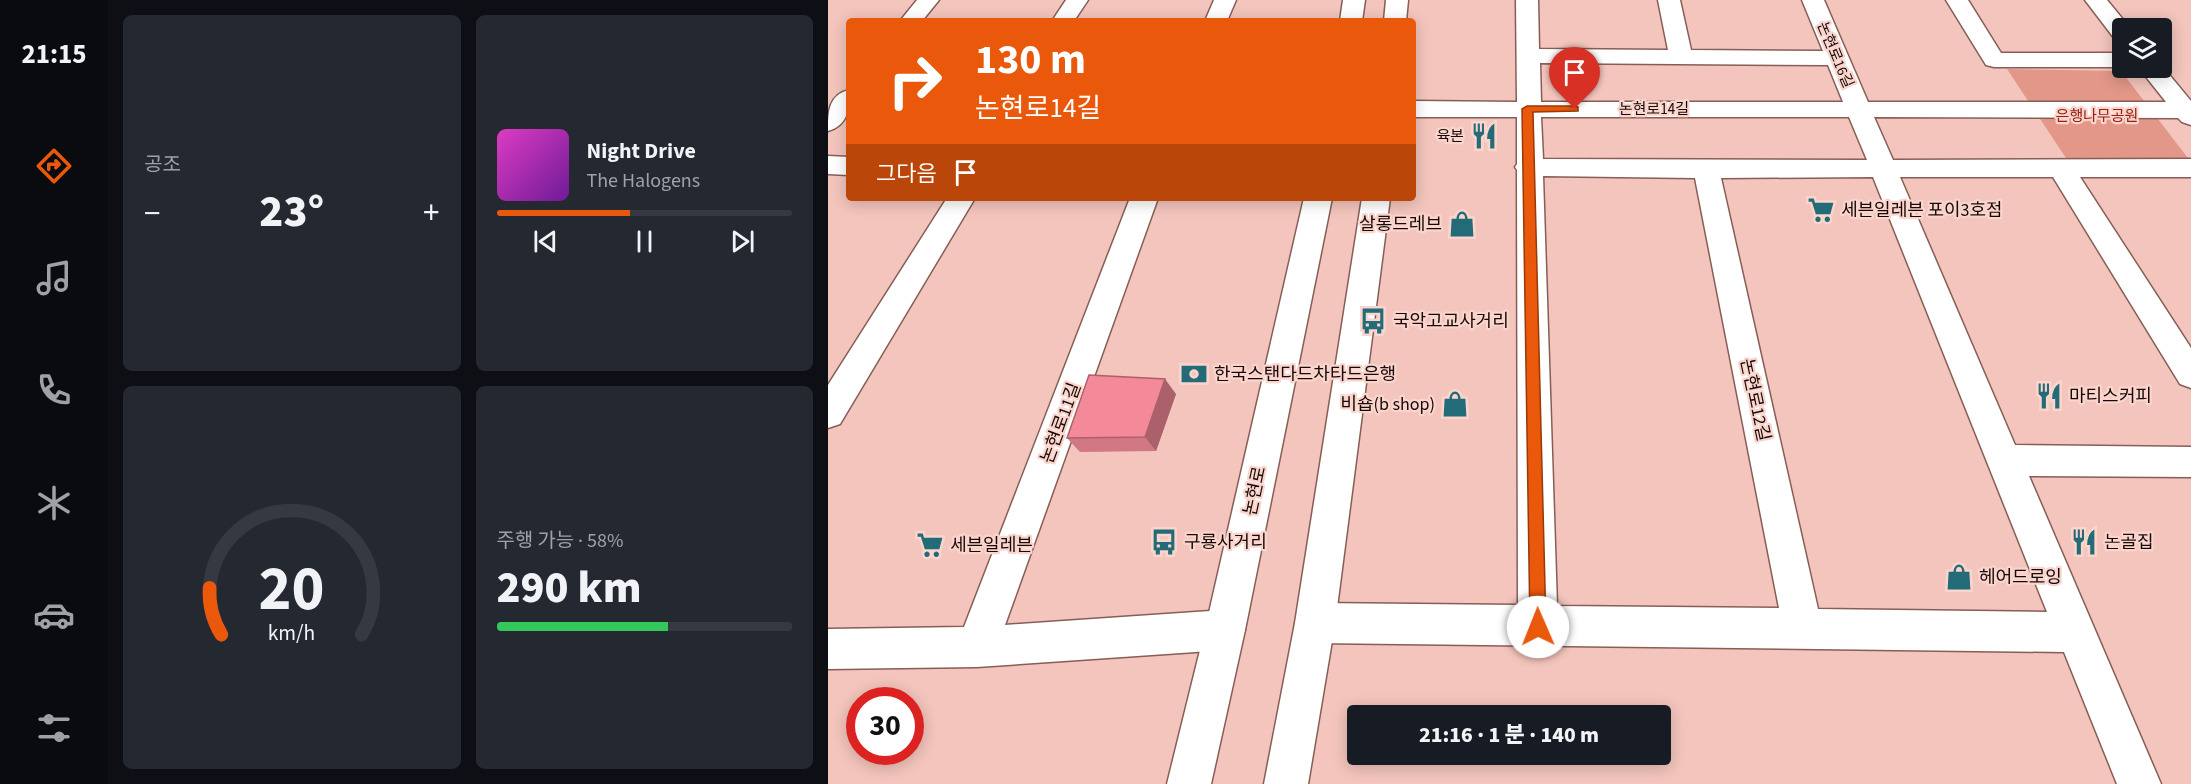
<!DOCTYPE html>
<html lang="ko">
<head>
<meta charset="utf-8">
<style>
  :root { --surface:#171b24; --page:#242831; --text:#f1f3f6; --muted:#9ea1a6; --line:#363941; --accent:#ea580c }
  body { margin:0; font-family:"Source Sans 3","Noto Sans KR",sans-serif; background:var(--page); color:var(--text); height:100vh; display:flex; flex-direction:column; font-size:22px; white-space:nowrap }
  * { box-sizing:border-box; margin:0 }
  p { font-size:20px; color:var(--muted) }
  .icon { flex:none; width:33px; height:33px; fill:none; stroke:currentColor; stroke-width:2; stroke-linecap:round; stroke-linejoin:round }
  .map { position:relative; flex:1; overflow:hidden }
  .details { display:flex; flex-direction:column; gap:15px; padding:15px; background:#0d0f14; width:720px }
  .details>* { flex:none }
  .top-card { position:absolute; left:18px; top:18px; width:570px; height:183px; border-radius:6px; box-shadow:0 3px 15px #0003; background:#ea580c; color:#fff; overflow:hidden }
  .controls { position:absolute; left:1284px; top:18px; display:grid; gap:12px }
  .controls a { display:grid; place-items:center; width:60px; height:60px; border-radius:6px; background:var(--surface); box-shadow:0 3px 15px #0003; font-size:30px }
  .speed { position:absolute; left:18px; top:687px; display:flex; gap:12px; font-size:30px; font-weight:700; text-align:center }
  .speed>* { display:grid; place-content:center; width:78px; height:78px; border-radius:50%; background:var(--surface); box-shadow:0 3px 15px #0003; line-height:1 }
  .speed .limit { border:9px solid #d22; background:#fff; color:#111 }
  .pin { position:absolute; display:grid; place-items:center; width:51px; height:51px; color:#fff; margin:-62px -26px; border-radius:50% 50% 50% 0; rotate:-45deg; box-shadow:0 0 6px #0007 }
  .pin .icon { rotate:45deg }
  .me { position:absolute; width:66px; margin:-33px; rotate:359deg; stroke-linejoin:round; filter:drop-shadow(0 0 4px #0008) }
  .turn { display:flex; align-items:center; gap:21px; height:126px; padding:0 30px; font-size:27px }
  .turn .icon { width:78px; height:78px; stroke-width:2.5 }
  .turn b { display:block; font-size:42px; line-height:51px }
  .then { display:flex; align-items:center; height:57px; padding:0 30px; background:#0003; gap:12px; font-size:22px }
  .big { font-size:45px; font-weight:800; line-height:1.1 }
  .details .widget { flex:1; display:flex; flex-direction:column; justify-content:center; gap:9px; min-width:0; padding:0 21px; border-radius:9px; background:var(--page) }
  .details .dial { align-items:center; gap:0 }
  .dial svg { height:156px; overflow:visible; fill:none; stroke:var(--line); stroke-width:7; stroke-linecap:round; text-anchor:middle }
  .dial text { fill:var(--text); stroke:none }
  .song { display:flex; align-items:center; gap:18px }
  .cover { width:72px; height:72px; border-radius:9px; background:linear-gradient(135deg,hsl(310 70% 55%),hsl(280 70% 35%)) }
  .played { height:6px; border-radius:3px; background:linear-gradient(90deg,var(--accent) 45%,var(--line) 45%) }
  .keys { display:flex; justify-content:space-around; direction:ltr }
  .heat { display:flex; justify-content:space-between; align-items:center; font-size:33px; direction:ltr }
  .charge { height:9px; border-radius:4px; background:linear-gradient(90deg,#34c759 58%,var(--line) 0) }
  .details .tiles { flex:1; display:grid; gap:15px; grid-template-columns:repeat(2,1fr) }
  .trip { position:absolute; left:519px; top:705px; width:324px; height:60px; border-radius:6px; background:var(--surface); box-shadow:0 3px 15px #0003; font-weight:800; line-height:60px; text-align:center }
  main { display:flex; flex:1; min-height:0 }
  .tab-bar { display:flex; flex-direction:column; width:108px; justify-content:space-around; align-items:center; background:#090b0e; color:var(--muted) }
  .tab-bar .icon { width:42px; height:42px }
  .tab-bar .current { color:var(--accent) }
  .tab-bar b { font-size:27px; color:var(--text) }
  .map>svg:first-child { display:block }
  .green { fill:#e29788 }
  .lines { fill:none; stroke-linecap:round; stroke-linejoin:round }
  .minor-casing { stroke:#865e56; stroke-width:3 }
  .major-casing { stroke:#865e56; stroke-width:3 }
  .minor { fill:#fff; fill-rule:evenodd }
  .major { fill:#fff; fill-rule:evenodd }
  .wall { fill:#d27784 }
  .shaded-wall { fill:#ab616b }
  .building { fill:#f48a99; stroke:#ab616b; stroke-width:1.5 }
  .route { fill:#ea580c; stroke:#983908; stroke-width:1.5 }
  .labels { text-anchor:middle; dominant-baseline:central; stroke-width:4.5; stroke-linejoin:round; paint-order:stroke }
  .far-street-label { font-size:15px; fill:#180907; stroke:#fad5cd }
  .far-park-label { font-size:15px; fill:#99200f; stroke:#fad5cd }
  .far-poi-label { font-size:15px; fill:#180907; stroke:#fad5cd; text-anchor:end }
  .poi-label { font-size:18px; fill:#180907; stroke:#fad5cd; text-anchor:start }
  .street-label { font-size:18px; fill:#180907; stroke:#fad5cd }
</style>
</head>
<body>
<main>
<nav class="tab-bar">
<b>21:15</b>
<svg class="icon current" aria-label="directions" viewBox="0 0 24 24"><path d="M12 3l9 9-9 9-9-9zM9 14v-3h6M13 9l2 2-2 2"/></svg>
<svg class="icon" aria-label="music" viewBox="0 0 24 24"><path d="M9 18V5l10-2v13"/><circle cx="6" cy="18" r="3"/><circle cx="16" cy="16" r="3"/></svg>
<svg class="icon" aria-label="phone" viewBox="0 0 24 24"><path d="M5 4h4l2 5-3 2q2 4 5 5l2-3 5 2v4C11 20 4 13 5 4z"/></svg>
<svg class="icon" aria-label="climate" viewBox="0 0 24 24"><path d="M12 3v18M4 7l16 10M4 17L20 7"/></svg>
<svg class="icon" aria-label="car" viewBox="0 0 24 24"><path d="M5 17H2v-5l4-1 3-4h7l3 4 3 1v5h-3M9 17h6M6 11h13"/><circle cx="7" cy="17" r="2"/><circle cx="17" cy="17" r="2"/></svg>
<svg class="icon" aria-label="filters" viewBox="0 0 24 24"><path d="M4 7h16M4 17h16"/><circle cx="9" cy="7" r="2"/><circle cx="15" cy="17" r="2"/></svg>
</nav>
<section class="details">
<div class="tiles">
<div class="widget"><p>공조</p>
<div class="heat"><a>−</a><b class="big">23°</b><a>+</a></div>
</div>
<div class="widget">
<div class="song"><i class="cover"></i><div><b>Night Drive</b><p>The Halogens</p></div></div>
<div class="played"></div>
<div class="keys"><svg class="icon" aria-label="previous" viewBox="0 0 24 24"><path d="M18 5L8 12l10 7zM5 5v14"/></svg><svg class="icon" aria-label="pause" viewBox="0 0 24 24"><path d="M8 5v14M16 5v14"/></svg><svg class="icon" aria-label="next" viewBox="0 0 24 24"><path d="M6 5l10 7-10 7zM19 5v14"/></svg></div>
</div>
<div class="widget dial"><svg viewBox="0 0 100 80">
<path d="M14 69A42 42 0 1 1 86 69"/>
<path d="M14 69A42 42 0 0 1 8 45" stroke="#ea580c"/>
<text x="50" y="56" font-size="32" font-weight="700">20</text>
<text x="50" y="72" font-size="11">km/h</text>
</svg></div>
<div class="widget"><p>주행 가능 · 58%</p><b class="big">290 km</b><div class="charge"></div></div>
</div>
</section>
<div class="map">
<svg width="1363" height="784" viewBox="0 0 1363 784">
  <rect width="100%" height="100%" fill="#f3c5bc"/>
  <path class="green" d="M1179,69L1293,71L1363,162L1240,161Z"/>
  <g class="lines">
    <g class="minor-casing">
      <path id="minor" d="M89,0H111L94,21H72Z
        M238,0H260L246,21H224Z
        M386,0H408L399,21H377Z
        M688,0H710L711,49L840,50L830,0H852L863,50L995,51L974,0H996L1040,102H1338L1311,68L1334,66L1363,101V125L1354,122L1350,118L1046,117L1065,160L1363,159V177H1252L1363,348V388L1352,384L1225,177H1072L1187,445L1363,447V477L1201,476L1333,784H1289L1236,652L487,643L473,637L467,623L473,609L487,603L690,605L689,170L687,167L689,164V117H585V101L689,102ZM712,63L1000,65L1015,102H713ZM713,117H1021L1039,160L715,159ZM715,176L867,178L951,608L729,606ZM1045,177L1219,612L990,609L893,178Z
        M1118,0H1140L1173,53H1294V67H1166L1158,65Z
        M1257,0H1279L1302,28H1294V40L1286,38Z
        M21,90C21,108 21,125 0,131C0,113 0,95 21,90Z
        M0,156L21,157V175L0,174Z
        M119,198H147L12,424L0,428V385Z
        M302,198H330L177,625L397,610L411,616L417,630L411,644L397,650L149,667L0,669V629L136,627Z"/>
    </g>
    <g class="major-casing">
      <path id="major" d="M515,0H537L534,21H512Z
        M558,0H580L578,21H556Z
        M476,198H504L417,630L383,784H339L377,630Z
        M534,198H562L507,623L480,784H436L467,623Z"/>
    </g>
    <use href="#minor" class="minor"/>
    <use href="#major" class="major"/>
  </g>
  <path class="wall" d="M348,394L328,451L252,452L239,438Z"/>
  <path class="shaded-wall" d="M337,379L348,394L328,451L317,437Z"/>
  <path class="building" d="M261,375L337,379L317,437L239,438Z"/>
  <path class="route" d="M747,106L750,107V111L705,112L718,627L716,633L710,635L704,633L702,627L694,109L699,106Z"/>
  <defs>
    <g id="restaurant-bare" transform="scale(2.07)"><path d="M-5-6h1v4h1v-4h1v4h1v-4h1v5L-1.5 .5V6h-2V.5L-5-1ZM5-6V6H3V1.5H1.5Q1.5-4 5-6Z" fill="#236b77" stroke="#fad5cd" stroke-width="2.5" paint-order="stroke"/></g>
    <g id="supermarket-bare" transform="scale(2.07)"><path d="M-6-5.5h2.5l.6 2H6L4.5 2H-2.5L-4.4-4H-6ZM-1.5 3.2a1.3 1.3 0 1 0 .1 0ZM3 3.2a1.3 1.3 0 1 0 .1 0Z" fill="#236b77" stroke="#fad5cd" stroke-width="2.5" paint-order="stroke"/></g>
    <g id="shop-bare" transform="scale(2.07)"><path d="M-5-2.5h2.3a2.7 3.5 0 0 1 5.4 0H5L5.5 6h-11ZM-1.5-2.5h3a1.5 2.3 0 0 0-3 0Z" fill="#236b77" stroke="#fad5cd" stroke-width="2.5" paint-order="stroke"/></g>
    <g id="bus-bare" transform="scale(2.07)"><path d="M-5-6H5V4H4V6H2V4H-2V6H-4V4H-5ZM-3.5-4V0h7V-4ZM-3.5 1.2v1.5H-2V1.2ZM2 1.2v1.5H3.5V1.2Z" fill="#236b77" stroke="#fad5cd" stroke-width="2.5" paint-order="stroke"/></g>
    <g id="bank-bare" transform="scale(2.07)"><path d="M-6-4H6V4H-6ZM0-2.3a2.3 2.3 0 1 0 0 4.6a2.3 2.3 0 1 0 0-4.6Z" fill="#236b77" stroke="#fad5cd" stroke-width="2.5" paint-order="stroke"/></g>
  </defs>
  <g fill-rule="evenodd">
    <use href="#restaurant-bare" x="656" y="136"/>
    <use href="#supermarket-bare" x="993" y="210"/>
    <use href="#shop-bare" x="634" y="224"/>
    <use href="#bus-bare" x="545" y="321"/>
    <use href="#bank-bare" x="366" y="374"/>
    <use href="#restaurant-bare" x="1221" y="396"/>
    <use href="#shop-bare" x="627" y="404"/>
    <use href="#bus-bare" x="336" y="542"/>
    <use href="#restaurant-bare" x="1256" y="542"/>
    <use href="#supermarket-bare" x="102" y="545"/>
    <use href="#shop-bare" x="1131" y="577"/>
  </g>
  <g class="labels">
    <g class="far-street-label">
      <text transform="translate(1007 55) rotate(67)">논현로16길</text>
      <text x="826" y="109">논현로14길</text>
    </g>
    <g class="far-park-label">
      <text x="1269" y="116">은행나무공원</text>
    </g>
    <g class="far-poi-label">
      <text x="636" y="136">육본</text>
    </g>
    <g class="poi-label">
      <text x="1013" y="210">세븐일레븐 포이3호점</text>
      <text x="614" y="224" text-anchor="end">살롱드레브</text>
      <text x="565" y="321">국악고교사거리</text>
      <text x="386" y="374">한국스탠다드차타드은행</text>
      <text x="1241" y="396">마티스커피</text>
      <text x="607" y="404" text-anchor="end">비숍(b shop)</text>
      <text x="356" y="542">구룡사거리</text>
      <text x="1276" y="542">논골집</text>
      <text x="122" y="545">세븐일레븐</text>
      <text x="1151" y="577">헤어드로잉</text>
    </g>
    <g class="street-label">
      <text transform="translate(927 400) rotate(78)">논현로12길</text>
      <text transform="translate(233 423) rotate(-70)">논현로11길</text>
      <text transform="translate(427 491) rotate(-78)">논현로</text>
    </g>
  </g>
</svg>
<div class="controls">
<a><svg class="icon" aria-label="layers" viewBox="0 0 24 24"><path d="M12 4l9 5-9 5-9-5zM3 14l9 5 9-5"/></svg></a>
</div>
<div class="speed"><div class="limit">30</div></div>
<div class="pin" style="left:747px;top:109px;background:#d93025"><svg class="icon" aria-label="arrive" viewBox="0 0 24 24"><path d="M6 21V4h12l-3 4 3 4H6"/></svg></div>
<svg class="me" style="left:710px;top:627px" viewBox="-20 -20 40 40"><circle r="19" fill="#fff"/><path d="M0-13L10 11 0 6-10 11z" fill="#ea580c"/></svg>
<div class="trip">21:16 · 1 분 · 140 m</div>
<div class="top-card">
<div class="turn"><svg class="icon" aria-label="right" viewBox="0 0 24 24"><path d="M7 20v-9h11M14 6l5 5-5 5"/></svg><div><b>130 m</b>논현로14길</div></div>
<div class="then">그다음<svg class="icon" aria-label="arrive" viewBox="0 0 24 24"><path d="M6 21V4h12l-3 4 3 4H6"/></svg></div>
</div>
</div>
</main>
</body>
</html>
